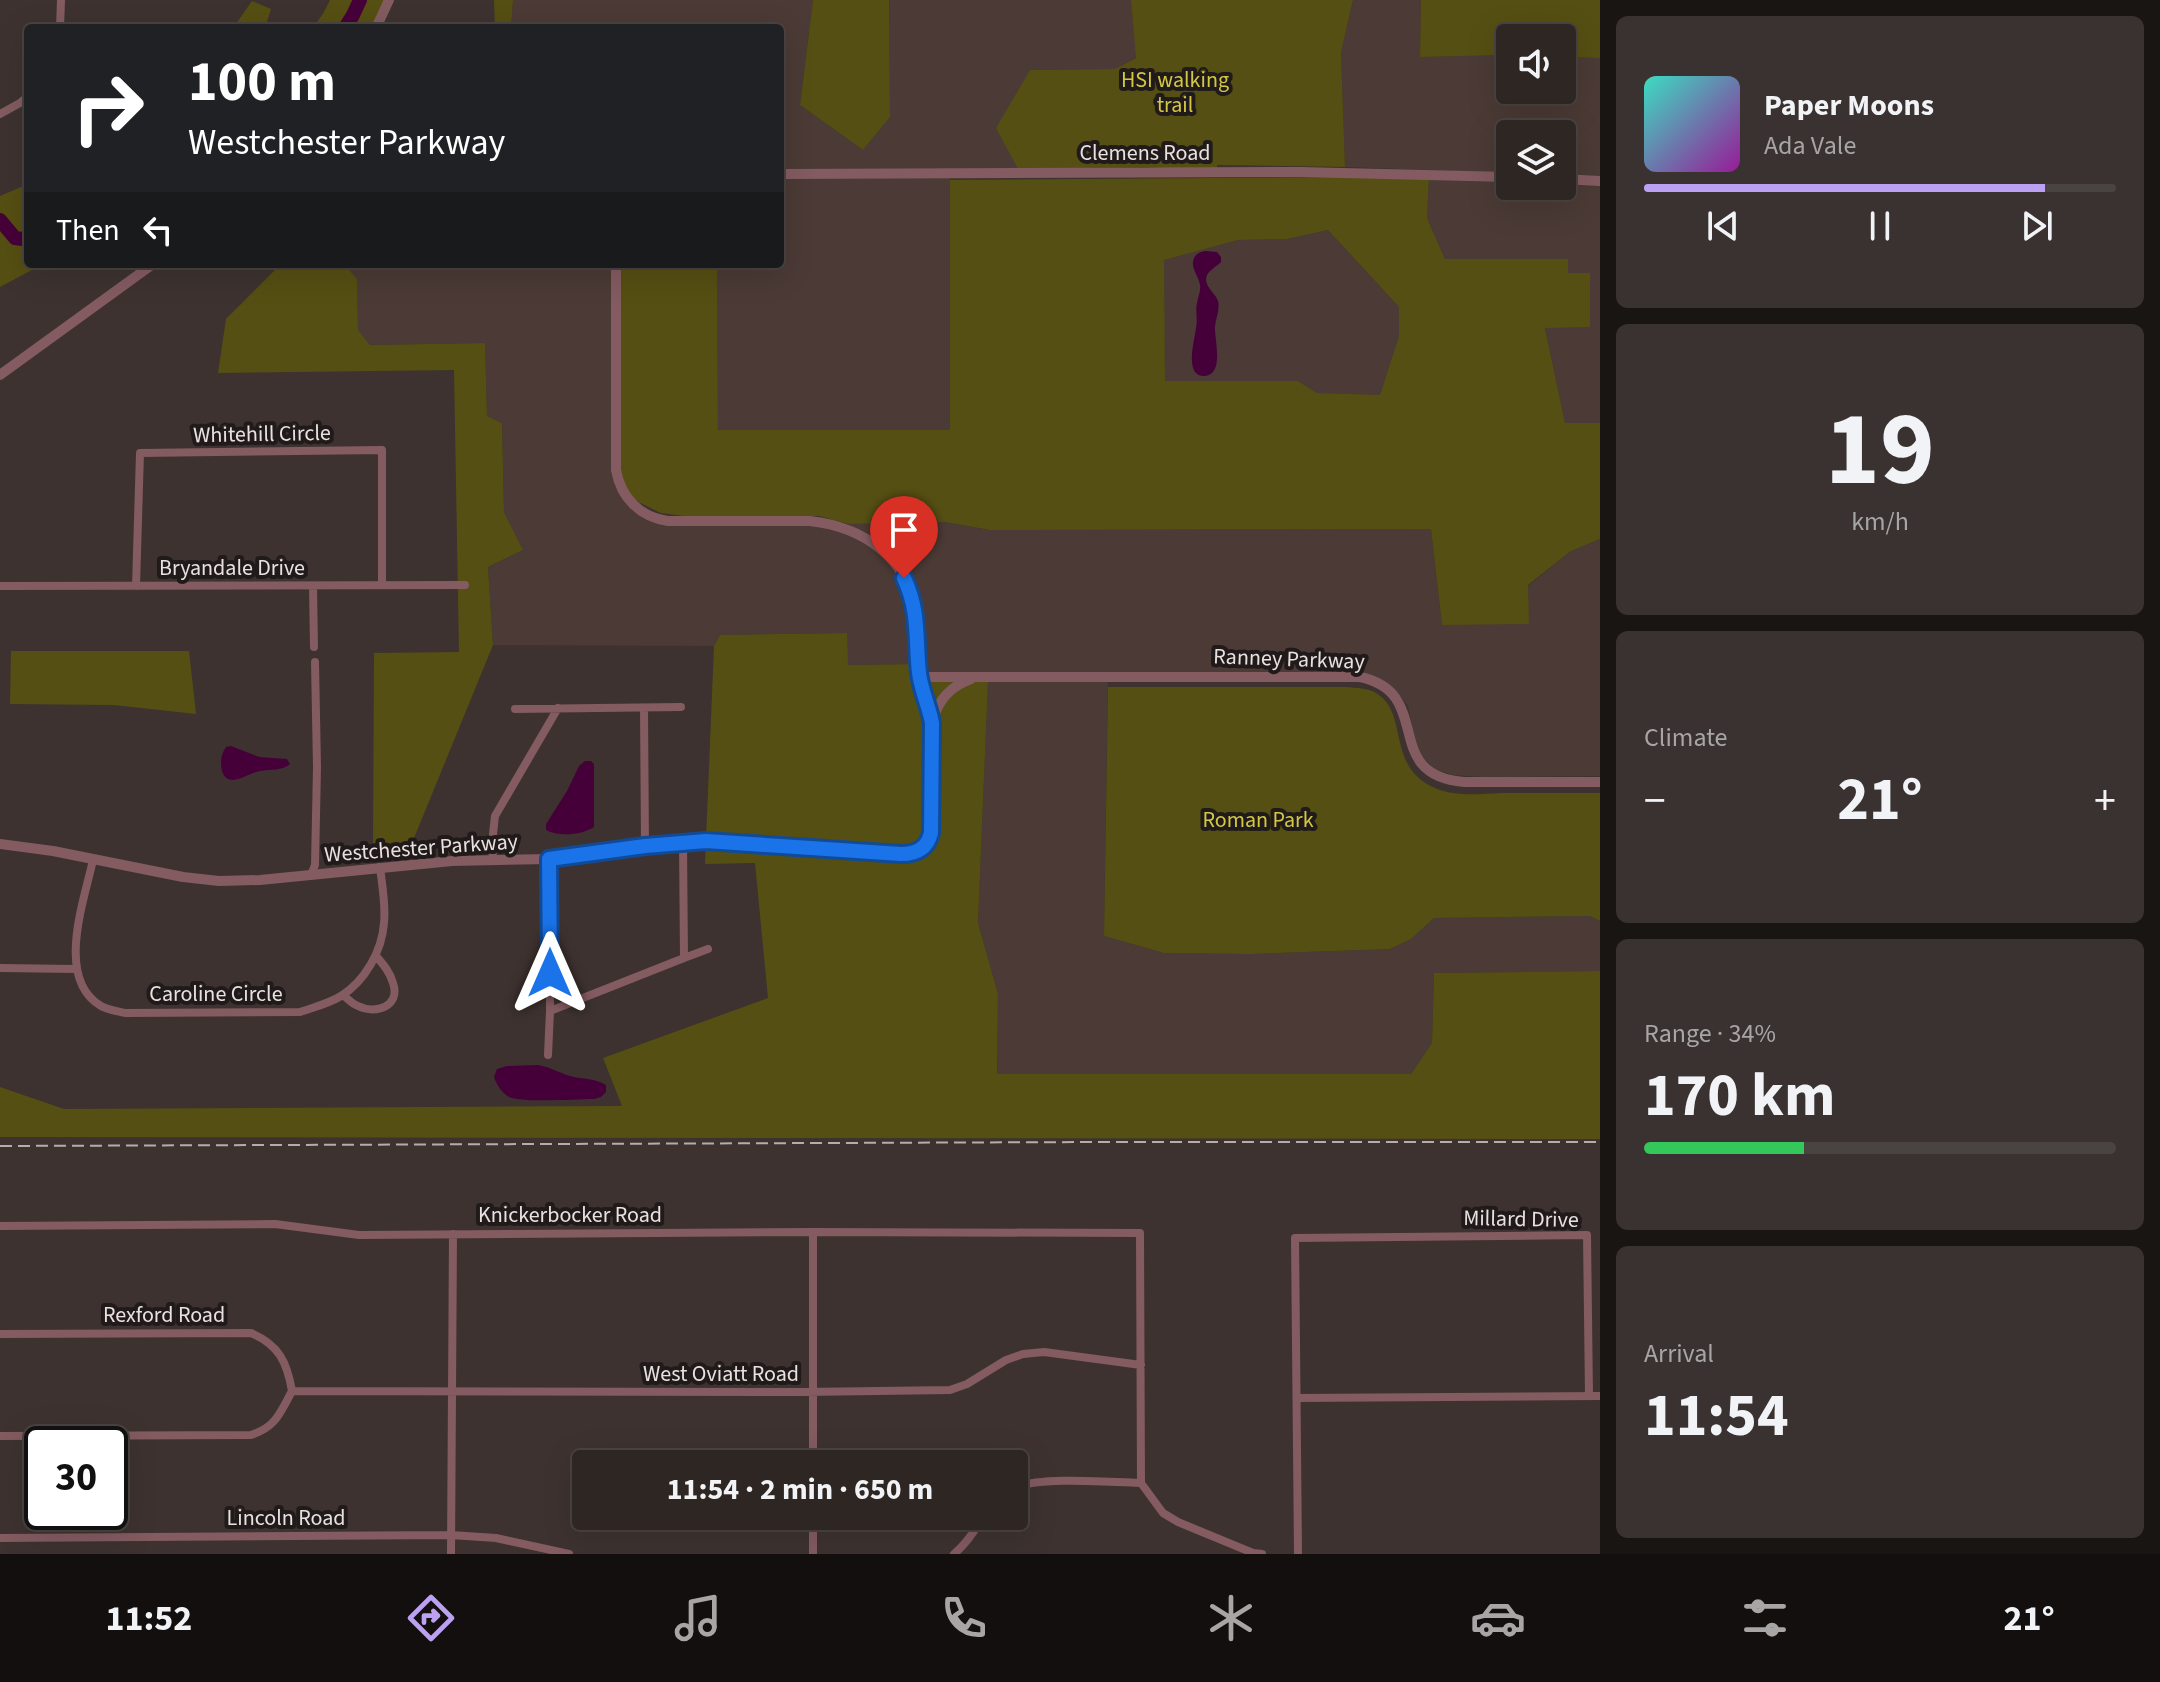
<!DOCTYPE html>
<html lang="en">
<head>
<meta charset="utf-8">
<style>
  :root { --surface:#2e2623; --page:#3a3230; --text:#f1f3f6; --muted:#a7a5a6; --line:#494341; --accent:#bca0f2 }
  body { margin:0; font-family:"Source Sans 3",sans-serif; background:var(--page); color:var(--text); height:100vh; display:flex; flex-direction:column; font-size:30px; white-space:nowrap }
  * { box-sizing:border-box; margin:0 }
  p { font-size:26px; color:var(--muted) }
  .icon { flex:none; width:44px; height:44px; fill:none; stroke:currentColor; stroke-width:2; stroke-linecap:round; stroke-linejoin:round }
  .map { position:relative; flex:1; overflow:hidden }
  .panel { display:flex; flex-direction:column; gap:16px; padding:16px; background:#191513; width:560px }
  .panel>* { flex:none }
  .hud { position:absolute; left:24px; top:24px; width:760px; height:244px; border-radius:8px; box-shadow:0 8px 32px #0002,0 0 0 2px var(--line); background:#202124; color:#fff; overflow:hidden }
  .tools { position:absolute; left:1496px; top:24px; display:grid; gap:16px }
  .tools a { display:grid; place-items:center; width:80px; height:80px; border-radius:8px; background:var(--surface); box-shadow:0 8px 32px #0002,0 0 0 2px var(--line); font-size:40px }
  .speed { position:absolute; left:24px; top:1426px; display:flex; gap:16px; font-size:40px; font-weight:700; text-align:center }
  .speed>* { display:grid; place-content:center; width:104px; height:104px; border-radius:50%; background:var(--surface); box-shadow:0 8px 32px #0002,0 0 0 2px var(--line); line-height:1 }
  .speed .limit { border:4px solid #111; border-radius:12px; background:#fff; color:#111 }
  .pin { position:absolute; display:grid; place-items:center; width:68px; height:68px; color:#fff; margin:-82px -34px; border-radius:50% 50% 50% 0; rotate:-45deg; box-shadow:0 0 8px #0007 }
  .pin .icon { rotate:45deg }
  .me { position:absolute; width:88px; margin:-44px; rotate:0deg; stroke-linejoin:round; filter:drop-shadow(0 0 6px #0008) }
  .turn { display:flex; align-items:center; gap:28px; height:168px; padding:0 32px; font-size:36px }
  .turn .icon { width:104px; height:104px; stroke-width:2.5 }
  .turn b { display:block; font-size:56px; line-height:68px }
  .then { display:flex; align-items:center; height:76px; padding:0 32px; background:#0003; gap:16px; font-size:30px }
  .big { font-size:60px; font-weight:700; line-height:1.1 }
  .panel .widget { flex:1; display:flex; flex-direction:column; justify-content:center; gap:12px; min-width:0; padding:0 28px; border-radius:12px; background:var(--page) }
  .panel .dial { align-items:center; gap:0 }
  .dial b { font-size:104px; line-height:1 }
  .song { display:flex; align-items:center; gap:24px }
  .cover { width:96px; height:96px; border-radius:12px; background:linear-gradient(135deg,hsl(170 70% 55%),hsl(300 70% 35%)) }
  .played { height:8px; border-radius:4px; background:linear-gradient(90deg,var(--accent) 85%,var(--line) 85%) }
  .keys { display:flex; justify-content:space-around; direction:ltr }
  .heat { display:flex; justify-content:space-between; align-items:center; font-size:44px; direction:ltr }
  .charge { height:12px; border-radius:6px; background:linear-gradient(90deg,#34c759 34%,var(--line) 0) }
  .trip { position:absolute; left:572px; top:1450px; width:456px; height:80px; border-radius:8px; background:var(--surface); box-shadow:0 8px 32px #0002,0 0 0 2px var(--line); font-weight:700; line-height:80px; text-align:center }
  .dock { display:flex; height:128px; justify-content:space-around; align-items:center; background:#120f0e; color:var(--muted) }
  .dock .icon { width:56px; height:56px }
  .dock .selected { color:var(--accent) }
  .dock b { font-size:36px; color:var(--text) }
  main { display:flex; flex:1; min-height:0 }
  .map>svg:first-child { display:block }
  .built { fill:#4b3a35 }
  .green { fill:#554f13; fill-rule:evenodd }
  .water { fill:#460039 }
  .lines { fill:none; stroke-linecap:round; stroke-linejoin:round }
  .river { stroke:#460039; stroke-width:14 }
  .minor { stroke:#835b61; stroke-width:8 }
  .tertiary { stroke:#835b61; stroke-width:10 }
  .rail { stroke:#b6adab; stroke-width:2; stroke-dasharray:12 6; stroke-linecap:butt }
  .route-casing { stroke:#114b97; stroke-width:20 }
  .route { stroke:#1a73e8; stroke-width:14 }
  .labels { text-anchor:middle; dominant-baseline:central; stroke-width:8; stroke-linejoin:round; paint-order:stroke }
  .park-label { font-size:22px; fill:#d4c742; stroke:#201b1a }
  .street-label { font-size:22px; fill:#e8e1df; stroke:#201b1a }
</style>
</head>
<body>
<main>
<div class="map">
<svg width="1600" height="1554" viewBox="0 0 1600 1554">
  <rect width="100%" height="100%" fill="#3d322f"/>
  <path class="built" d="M513,0H813L800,105L863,150L890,117L889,0H1131L1137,57L1115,69L1030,70L1018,169L950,170L951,430H718L717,264H780V28H511Z
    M1353,0H1421L1420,57L1510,55V90H1562V57L1600,58V176L1562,175V134H1510V173L1345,167L1341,51Z
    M1429,177L1510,180V186H1562V182L1600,183V423L1565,424L1545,327L1568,273V260L1445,259L1427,218Z
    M1328,230L1399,307V336L1380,396L1317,393L1298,381H1165L1163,260L1238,240L1287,239Z
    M344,264H613L618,488L653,521L815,524L856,536L876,550L893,568L903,585L911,607L915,664L847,665L846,633L720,635L714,646L493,645L488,567L523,550L504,512L502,423L487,416L485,343L370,345L358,330L357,279Z
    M945,522L990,530L1431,529L1442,625L1528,586L1571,551L1600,539V776L1483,777L1452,775L1435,769L1421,756L1414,737L1408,706L1396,691L1383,680L1358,674H923L920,611L873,538L848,524Z
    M1108,680L1104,936L1164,953L1250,954L1390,949L1411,939L1434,918L1590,916L1600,921V971L1434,973L1432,1043L1411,1074H997L998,994L978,923L988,681Z"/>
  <path class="green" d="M330,0H392L379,28H313L324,12Z
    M494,0H513L511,28H495Z
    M813,0H889L890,117L863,150L800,105Z
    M1131,0H1353L1341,52L1345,167L1217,165V172L1148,167L1018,169L996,128L1030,70L1115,69L1136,58Z
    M1421,0H1600V58L1562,57V38H1510V55L1420,57Z
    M252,1L271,9L265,28H233Z
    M1329,177H1429L1427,218L1445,259H1568V273H1590V327L1545,328L1565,423H1600V539L1571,551L1528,585L1529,624L1442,625L1431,529L990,530L945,522L848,524L819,516H684L661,513L634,500L625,486L620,469V264H717L718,430H950V180ZM1328,230L1399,307V336L1380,395L1317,393L1298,381H1165L1164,260L1238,240L1287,239Z
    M28,184V264H43L0,287V196Z
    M281,264H344L357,279L358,330L370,345L485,343L487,416L502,423L504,512L523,550L488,567L493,645L412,843H373L374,653L459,652L454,370L218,373L226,319Z
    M847,633L848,665L915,664L916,682L988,681L978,923L998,994L997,1074H1411L1432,1043L1434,973L1600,971V1139L0,1137V1087L64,1109L622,1106L603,1058L768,998L755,863L705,864L714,646L720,635Z
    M11,651H189L196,714L114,705L10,704Z
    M1108,687H1346C1356,688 1368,688 1376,693C1410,713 1385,767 1435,788C1455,797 1480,794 1502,793C1534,793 1567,793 1600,793V921L1590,916L1434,918L1411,939L1390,949L1250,954L1164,953L1104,936Z"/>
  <path class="water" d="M1206,251L1217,252L1221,257V262C1215,268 1206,271 1206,280C1207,289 1216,294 1218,301C1220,310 1216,318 1215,326C1214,338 1225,374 1205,376C1183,377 1195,339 1196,328C1198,319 1195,311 1197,303C1198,297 1201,291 1200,285C1199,277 1192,270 1193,262C1194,254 1199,252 1206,251Z
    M231,746L259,757L287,759L290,764C282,771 271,769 260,771C248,773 228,790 222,771C220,762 221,754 226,747Z
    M585,761H591L594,764V827C582,835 559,837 546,830V824L567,791L579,766Z
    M538,1065C551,1067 561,1074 574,1077C585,1079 596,1079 606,1085V1092L601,1097L594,1099C577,1099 522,1103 509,1097C502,1093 496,1084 494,1077L497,1069L507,1066Z"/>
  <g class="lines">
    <path class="river" d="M345,28L353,15L360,0
      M0,220L15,238L23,239L28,236"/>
    <path class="minor" d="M60,28L61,0
      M0,114L20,103L28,96
      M0,586L465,585
      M136,586L140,453L382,450V585
      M313,586L314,647
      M644,708L645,846
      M515,709L681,707
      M549,859L550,1011
      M93,860C84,901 55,979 101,1006C108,1010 118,1011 125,1013L300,1012C314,1007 328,1004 341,996C365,981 382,951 384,923C386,905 382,885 380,867
      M493,861L492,843L495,816L558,708
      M311,875L315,865L317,767L315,662
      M684,958L708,949
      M0,968L76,969
      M343,995C348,999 352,1004 358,1006C376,1015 401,1006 393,983C390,972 383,964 376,956
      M548,1055L550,1011L684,958L683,842
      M0,1226L275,1224L359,1235L813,1232L1140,1233L1141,1483
      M813,1232V1464
      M0,1334L251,1333C279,1345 287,1362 292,1391
      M292,1391L804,1392L950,1390L967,1384L1006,1360L1023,1354L1044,1352L1141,1365
      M1297,1398L1600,1396
      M0,1436L251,1435C276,1427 280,1413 292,1391
      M1141,1483L1163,1513L1178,1522L1253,1553L1262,1554
      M1014,1488C1037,1476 1112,1482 1141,1483
      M0,1538L451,1535L496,1538L569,1554
      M451,1554L453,1234
      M813,1554V1516
      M954,1554C967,1543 975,1531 983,1516
      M1298,1554L1295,1238L1587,1235L1589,1396"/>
    <path class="tertiary" d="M376,28L389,0
      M780,174L1301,172L1510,177
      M1562,179L1600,181
      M0,375L153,264
      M920,677H1360C1436,693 1379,775 1464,782H1600
      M932,721C939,700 949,687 971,679
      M0,844L53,851L183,877L219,881L260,880L452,861L549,859L645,846L706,841L901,854C916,854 927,849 931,833L932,723C929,707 922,692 920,675C916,655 919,634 916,614C908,557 863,527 810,521H668C640,517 621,498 616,470V264"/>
    <path class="rail" d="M0,1146L1100,1142H1600"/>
  </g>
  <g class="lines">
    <g class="route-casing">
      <path id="route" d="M550,973L549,859L645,846L706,841L901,854C916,854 927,849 931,833L932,723C929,706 921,690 919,673C915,637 920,613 904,578"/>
    </g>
    <use href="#route" class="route"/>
  </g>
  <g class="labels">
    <g class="park-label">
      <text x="1175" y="80">HSI walking<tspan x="1175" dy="25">trail</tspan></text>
      <text x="1258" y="820">Roman Park</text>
    </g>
    <g class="street-label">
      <text x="1145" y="153">Clemens Road</text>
      <text transform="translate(262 434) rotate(-1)">Whitehill Circle</text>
      <text x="232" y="568">Bryandale Drive</text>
      <text transform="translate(1289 659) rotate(2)">Ranney Parkway</text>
      <text transform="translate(421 848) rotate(-4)">Westchester Parkway</text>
      <text x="216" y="994">Caroline Circle</text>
      <text x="570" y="1215">Knickerbocker Road</text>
      <text transform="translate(1521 1219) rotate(1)">Millard Drive</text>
      <text x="164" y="1315">Rexford Road</text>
      <text x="721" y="1374">West Oviatt Road</text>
      <text x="286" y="1518">Lincoln Road</text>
    </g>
  </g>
</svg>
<div class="tools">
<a><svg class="icon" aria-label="sound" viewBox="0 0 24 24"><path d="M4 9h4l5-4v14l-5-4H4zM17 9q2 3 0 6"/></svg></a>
<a><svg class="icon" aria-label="layers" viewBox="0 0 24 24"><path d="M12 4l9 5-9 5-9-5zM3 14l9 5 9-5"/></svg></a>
</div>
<div class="speed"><div class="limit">30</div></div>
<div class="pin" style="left:904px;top:578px;background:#d93025"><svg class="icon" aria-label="arrive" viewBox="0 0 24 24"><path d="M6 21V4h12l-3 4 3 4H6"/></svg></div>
<svg class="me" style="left:550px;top:973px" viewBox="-20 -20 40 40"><path d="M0-17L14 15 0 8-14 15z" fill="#1a73e8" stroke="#fff" stroke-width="4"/></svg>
<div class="trip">11:54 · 2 min · 650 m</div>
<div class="hud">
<div class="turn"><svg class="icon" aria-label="right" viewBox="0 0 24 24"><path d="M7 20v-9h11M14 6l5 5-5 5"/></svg><div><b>100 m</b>Westchester Parkway</div></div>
<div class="then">Then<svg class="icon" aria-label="left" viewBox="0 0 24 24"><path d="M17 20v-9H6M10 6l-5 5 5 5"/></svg></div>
</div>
</div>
<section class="panel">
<div class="widget">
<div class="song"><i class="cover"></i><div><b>Paper Moons</b><p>Ada Vale</p></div></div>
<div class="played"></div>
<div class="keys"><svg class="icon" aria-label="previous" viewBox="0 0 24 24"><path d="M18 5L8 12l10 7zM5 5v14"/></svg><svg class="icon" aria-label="pause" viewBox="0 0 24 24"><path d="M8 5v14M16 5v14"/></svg><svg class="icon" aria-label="next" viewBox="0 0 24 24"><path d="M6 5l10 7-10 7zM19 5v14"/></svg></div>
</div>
<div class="widget dial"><b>19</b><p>km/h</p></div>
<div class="widget"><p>Climate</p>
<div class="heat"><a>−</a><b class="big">21°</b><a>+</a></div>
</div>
<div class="widget"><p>Range · 34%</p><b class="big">170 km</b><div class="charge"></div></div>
<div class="widget"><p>Arrival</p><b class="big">11:54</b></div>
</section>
</main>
<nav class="dock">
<b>11:52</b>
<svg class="icon selected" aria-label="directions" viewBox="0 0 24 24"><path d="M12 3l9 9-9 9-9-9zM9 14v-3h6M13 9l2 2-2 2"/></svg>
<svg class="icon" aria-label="music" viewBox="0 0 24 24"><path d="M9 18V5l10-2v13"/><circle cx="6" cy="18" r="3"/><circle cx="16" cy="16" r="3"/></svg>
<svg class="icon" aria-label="phone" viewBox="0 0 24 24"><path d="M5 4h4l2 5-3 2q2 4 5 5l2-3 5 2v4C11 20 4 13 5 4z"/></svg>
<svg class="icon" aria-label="climate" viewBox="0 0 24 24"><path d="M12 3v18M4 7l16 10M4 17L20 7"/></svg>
<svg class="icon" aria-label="car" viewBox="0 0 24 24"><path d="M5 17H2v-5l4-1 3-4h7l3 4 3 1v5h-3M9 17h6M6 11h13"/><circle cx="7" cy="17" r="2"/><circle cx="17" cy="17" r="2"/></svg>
<svg class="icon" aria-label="filters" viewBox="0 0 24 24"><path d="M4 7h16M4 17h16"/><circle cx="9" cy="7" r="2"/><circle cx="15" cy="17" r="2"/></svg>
<b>21°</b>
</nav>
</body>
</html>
